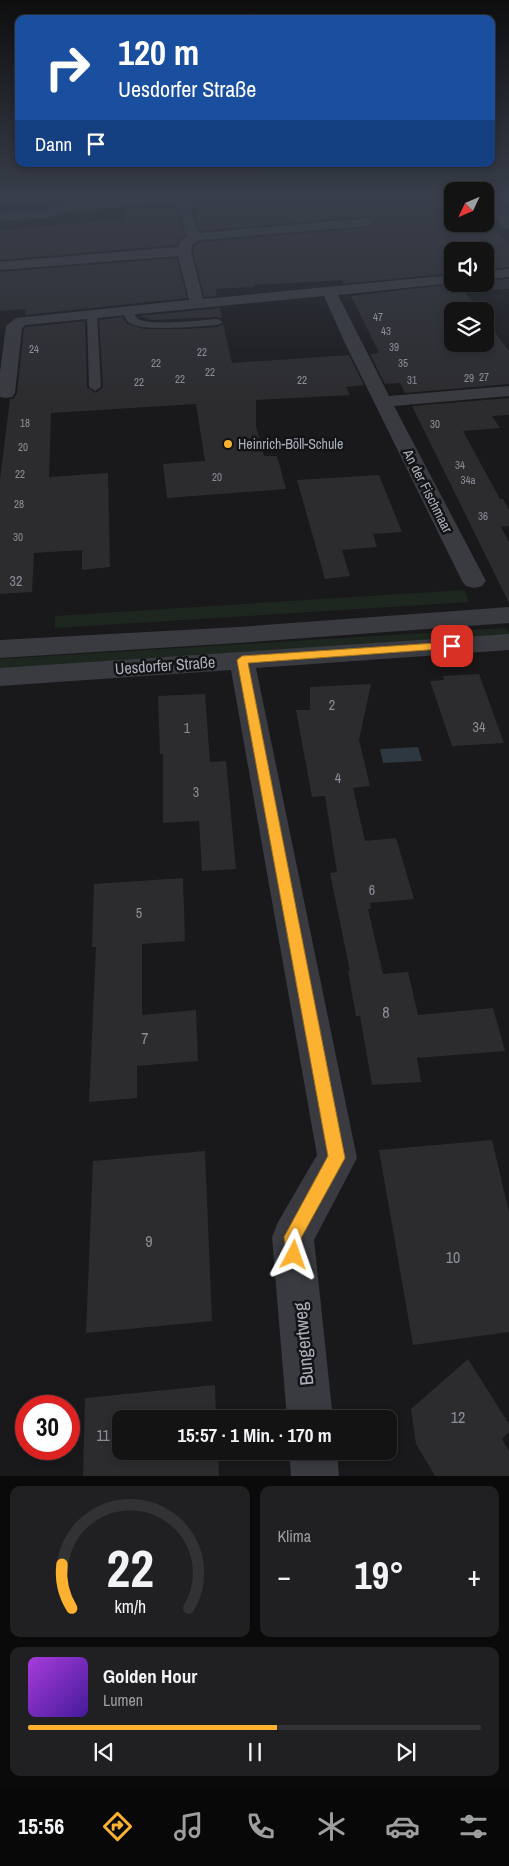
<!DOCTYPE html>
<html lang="de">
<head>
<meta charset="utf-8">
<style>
  :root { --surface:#131314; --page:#202022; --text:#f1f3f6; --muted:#9d9ea0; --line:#323234; --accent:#fcb230 }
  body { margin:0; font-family:"Archivo Narrow",sans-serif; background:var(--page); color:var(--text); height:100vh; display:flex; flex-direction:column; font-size:19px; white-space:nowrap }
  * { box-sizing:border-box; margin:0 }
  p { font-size:16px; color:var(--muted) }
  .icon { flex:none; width:28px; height:28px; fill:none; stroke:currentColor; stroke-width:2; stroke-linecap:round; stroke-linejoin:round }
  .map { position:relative; height:1476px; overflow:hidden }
  .panel { display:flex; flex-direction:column; gap:10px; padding:10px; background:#0a0a0b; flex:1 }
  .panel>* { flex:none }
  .guide { position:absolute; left:15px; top:15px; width:480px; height:152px; border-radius:10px; box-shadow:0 2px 8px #0003,0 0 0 1px var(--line); background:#1a4fa0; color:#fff; overflow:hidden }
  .needle { width:32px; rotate:226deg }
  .fabs { position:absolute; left:444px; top:182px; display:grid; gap:10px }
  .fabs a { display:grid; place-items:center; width:50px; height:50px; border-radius:10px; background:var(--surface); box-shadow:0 2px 8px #0003,0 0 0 1px var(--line); font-size:25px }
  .speed { position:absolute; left:15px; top:1395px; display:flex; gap:10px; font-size:25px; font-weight:700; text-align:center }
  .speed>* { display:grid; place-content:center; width:65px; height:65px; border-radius:50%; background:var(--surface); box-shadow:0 2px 8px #0003,0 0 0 1px var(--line); line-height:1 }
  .speed .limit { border:8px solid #d22; background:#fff; color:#111 }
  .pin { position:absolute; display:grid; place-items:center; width:42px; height:42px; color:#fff; margin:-21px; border-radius:10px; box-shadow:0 2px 8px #0006 }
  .me { position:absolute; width:55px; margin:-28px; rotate:4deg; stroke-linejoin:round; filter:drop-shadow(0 0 4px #0008) }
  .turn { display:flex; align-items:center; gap:18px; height:105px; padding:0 20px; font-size:22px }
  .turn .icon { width:65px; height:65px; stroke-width:2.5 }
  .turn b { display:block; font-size:35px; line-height:42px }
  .then { display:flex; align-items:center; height:48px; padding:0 20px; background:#0003; gap:10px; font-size:19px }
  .big { font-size:38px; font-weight:800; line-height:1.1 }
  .panel .card { flex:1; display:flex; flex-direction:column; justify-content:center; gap:8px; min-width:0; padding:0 18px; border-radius:10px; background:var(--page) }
  .panel .dial { align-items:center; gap:0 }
  .dial svg { height:130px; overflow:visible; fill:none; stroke:var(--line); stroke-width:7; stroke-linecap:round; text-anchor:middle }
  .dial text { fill:var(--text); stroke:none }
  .song { display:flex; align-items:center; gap:15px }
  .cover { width:60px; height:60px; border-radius:8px; background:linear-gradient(135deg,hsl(280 70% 55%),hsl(260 70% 35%)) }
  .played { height:5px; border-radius:2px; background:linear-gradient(90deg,var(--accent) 55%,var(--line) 55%) }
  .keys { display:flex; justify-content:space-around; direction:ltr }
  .heat { display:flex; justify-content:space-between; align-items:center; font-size:28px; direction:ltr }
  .panel .tiles { flex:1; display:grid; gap:10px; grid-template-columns:1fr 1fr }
  .card:last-child { grid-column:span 2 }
  .trip { position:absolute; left:112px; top:1410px; width:285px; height:50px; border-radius:10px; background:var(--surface); box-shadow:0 2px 8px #0003,0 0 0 1px var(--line); font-weight:800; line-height:50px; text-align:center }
  .dock { display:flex; height:80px; justify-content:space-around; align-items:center; background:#080808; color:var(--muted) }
  .dock .icon { width:35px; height:35px }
  .dock .active { color:var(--accent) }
  .dock b { font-size:22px; color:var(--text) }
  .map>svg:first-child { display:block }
  .green { fill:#1e271f }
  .water { fill:#2e3840 }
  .building { fill:#2c2c2f }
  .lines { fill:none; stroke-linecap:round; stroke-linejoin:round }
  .service { fill:#393b40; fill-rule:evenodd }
  .minor { fill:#393b40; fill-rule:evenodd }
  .tertiary { fill:#393b40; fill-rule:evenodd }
  .route { fill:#fcb230; stroke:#a4741f }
  .poi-dot { fill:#fcb230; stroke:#141416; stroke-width:2 }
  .labels { text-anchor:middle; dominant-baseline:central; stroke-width:5; stroke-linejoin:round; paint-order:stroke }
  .far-number-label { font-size:11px; fill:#8a8e97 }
  .far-poi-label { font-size:14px; fill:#aab0bb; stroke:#141416; text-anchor:start }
  .far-street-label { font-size:14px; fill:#aab0bb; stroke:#141416 }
  .number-label { font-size:14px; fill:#8a8e97 }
  .street-label { font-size:16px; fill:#aab0bb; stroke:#141416 }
  .near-number-label { font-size:16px; fill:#8a8e97 }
  .near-street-label { font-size:19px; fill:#aab0bb; stroke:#141416 }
</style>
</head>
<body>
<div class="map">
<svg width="509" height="1476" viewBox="0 0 509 1476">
  <rect width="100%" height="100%" fill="#19191b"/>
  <path class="green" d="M464,590L469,602L55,628V616Z
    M505,628L509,632V638L0,670V659Z"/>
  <path class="water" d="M418,747L422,761L383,763L380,749Z"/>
  <path class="building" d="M183,195H343L344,197L389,195H452V224H485V221L509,244V267L485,269V251H452V273L344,284L342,280L254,285L255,287L215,289L217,296L204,297L193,251L194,246L201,242L368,228L376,221L368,216L200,231L190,202L184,200Z
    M171,205L176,209L185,236L179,239L177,245L0,260V230L123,219L122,209Z
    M177,258L187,298L25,315L26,309L0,311V272Z
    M509,279V289L464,291L479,311H452V344H485V319L509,351V384L405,393L400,383L385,384L370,354L379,353L351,296L454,284H485V281Z
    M220,308L222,319L218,317L153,320L138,316Z
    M123,317L127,324L144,329H185L218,327L223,324L232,363L349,355L364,385L346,387L350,395L256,400V426L264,456H277L286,489L167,498L163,464L205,461L196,404L51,413L49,477L108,473L110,567L82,570V550L34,553L32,592L0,594V479L10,399L14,398L17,393L24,329L27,327L85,321L87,387L96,393L103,387L99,320Z
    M509,398V415L492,416L500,428L463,431L500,499H503L509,510V526L501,527L509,542V603L412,406Z
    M379,475L402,532L373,534L377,547L342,550L350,576L325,579L297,480Z
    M479,674L504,743L452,746L430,681L444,680L443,676Z
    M371,684L359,740L370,786L353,788L365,841L396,838L414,899L370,903L371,909H368L383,974L408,972L418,1015L493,1008L505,1051L417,1058L421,1082L372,1085L360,1016H356L348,971H350L330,873L337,872L325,796L312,797L296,710H310V687Z
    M205,694L210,762L226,761L236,869L202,871L199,821L163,823V754H160L158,696Z
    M183,878L185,941L142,944V1015L196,1010L198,1061L137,1066V1098L89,1102L96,947H92L94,884Z
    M492,1140L509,1212V1332L413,1345L379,1150Z
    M205,1151L212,1321L86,1333L93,1161Z
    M468,1359L509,1424V1432L502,1439L509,1451V1476H435L416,1444L411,1409Z
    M215,1385L216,1419H121V1451H218L219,1476H83L85,1398Z"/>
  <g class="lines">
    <path class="service" d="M128,308L132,309C134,312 135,317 138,319C150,326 202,320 218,319L223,322L218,325C200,326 140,333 128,322C125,319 124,315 123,311Z
      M92,311L97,314L101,387L95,391L89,387L87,314Z"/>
    <path class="minor" d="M169,195H181L183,201L188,203L199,233L368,218L374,222L368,226L200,240L192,245L191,251L203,299L452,275V283L338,295L389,396L509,386V396L394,406L486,581L482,586L474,588L466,586L462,581L344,341L324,296L26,325L22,328L15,393L12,397L6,398L0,397V372L6,326L16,318L189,300L178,256L0,270V262L178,247L181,240L187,237L178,208L172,203L67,211L46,218L0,221V213L44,210L65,203Z
      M485,195L489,196L509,217V229L504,228L485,206Z
      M509,269V277L485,279V271Z
      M509,634V650L256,668L357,1158L314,1240L333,1419H287L272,1237L278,1222L317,1155L231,670L0,686V668Z
      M289,1451H337L339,1476H291Z"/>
    <path class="tertiary" d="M509,607V623L238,643L0,658V640L238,627Z"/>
  </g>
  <linearGradient id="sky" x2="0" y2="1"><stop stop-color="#0e0e0f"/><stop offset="0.49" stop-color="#383e4a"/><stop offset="1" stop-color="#383e4a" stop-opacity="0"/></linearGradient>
  <rect width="509" height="401" fill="url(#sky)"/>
  <path class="route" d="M452,642L457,646L455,648L248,663L345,1158L301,1238L303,1255L300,1261L294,1264L288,1261L284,1237L328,1156L237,660L242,656Z"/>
  <circle class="poi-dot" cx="228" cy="444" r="5"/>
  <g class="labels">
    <g class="far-number-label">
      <text x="378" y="317">47</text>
      <text x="386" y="331">43</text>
      <text x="394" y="347">39</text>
      <text x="34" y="349">24</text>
      <text x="202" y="352">22</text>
      <text x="156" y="363">22</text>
      <text x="403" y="363">35</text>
      <text x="210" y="372">22</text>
      <text x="484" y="377">27</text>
      <text x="469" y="378">29</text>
      <text x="180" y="379">22</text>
      <text x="302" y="380">22</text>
      <text x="412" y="380">31</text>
      <text x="139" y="382">22</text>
      <text x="25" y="423">18</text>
      <text x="435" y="424">30</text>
      <text x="23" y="447">20</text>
      <text x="460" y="465">34</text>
      <text x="20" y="474">22</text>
      <text x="217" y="477">20</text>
      <text x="468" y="480">34a</text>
      <text x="19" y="504">28</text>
      <text x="483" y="516">36</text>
      <text x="18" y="537">30</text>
    </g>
    <g class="far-poi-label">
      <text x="238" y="444">Heinrich-Böll-Schule</text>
    </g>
    <g class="far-street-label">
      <text transform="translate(428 491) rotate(63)">An der Fischmaar</text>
    </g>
    <g class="number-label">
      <text x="16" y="581">32</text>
      <text x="332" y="705">2</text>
      <text x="479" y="727">34</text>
      <text x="187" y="728">1</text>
      <text x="338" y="778">4</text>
      <text x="196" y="792">3</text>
      <text x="372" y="890">6</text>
      <text x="139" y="913">5</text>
    </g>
    <g class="street-label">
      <text transform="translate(165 665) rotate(-4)">Uesdorfer Straße</text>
    </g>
    <g class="near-number-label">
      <text x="386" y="1012">8</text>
      <text x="145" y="1038">7</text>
      <text x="149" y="1241">9</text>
      <text x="453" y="1257">10</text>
      <text x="458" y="1417">12</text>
      <text x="103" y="1435">11</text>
    </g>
    <g class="near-street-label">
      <text transform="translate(303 1344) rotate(-95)">Bungertweg</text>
    </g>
  </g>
</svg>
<div class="fabs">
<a><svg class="needle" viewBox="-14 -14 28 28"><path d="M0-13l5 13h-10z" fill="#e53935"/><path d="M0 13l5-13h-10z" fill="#9d9ea0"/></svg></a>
<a><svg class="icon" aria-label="sound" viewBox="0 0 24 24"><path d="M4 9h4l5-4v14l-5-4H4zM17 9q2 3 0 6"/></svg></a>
<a><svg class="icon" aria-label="layers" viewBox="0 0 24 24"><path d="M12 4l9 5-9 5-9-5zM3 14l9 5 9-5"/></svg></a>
</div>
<div class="speed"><div class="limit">30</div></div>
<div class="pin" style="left:452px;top:646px;background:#d93025"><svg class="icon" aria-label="arrive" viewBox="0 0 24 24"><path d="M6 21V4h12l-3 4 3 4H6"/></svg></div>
<svg class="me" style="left:294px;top:1255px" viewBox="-20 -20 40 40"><path d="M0-17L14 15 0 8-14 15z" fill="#fcb230" stroke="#fff" stroke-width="4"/></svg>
<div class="trip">15:57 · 1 Min. · 170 m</div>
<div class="guide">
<div class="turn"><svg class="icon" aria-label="right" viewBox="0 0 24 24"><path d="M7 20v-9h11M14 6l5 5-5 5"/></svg><div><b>120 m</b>Uesdorfer Straße</div></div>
<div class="then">Dann<svg class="icon" aria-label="arrive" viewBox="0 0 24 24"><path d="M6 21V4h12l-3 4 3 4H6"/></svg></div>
</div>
</div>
<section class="panel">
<div class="tiles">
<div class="card dial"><svg viewBox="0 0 100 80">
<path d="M14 69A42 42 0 1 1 86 69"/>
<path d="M14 69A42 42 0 0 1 8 42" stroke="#fcb230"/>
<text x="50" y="56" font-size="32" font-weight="700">22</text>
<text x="50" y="72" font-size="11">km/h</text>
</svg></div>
<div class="card"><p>Klima</p>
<div class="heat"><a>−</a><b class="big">19°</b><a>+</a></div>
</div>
<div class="card">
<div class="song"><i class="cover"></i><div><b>Golden Hour</b><p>Lumen</p></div></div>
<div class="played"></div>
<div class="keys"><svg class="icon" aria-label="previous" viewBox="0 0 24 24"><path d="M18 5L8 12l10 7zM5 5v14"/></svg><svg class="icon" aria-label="pause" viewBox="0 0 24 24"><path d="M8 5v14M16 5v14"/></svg><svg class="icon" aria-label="next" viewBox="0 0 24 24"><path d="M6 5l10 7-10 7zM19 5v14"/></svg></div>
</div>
</div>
</section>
<nav class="dock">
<b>15:56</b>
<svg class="icon active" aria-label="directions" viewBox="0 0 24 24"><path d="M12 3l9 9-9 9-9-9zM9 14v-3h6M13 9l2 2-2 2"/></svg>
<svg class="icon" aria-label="music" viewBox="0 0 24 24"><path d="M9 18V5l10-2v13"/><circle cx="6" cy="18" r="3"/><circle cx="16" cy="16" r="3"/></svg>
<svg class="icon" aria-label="phone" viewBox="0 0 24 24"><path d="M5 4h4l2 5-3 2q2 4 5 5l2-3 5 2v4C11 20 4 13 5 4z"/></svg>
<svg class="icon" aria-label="climate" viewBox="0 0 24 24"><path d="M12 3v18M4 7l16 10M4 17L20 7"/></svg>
<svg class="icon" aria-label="car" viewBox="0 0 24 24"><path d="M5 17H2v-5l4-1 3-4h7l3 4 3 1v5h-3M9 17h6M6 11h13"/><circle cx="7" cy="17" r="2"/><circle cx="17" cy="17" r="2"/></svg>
<svg class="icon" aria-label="filters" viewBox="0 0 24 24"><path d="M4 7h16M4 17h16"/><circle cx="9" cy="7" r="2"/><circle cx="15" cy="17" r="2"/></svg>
</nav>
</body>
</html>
